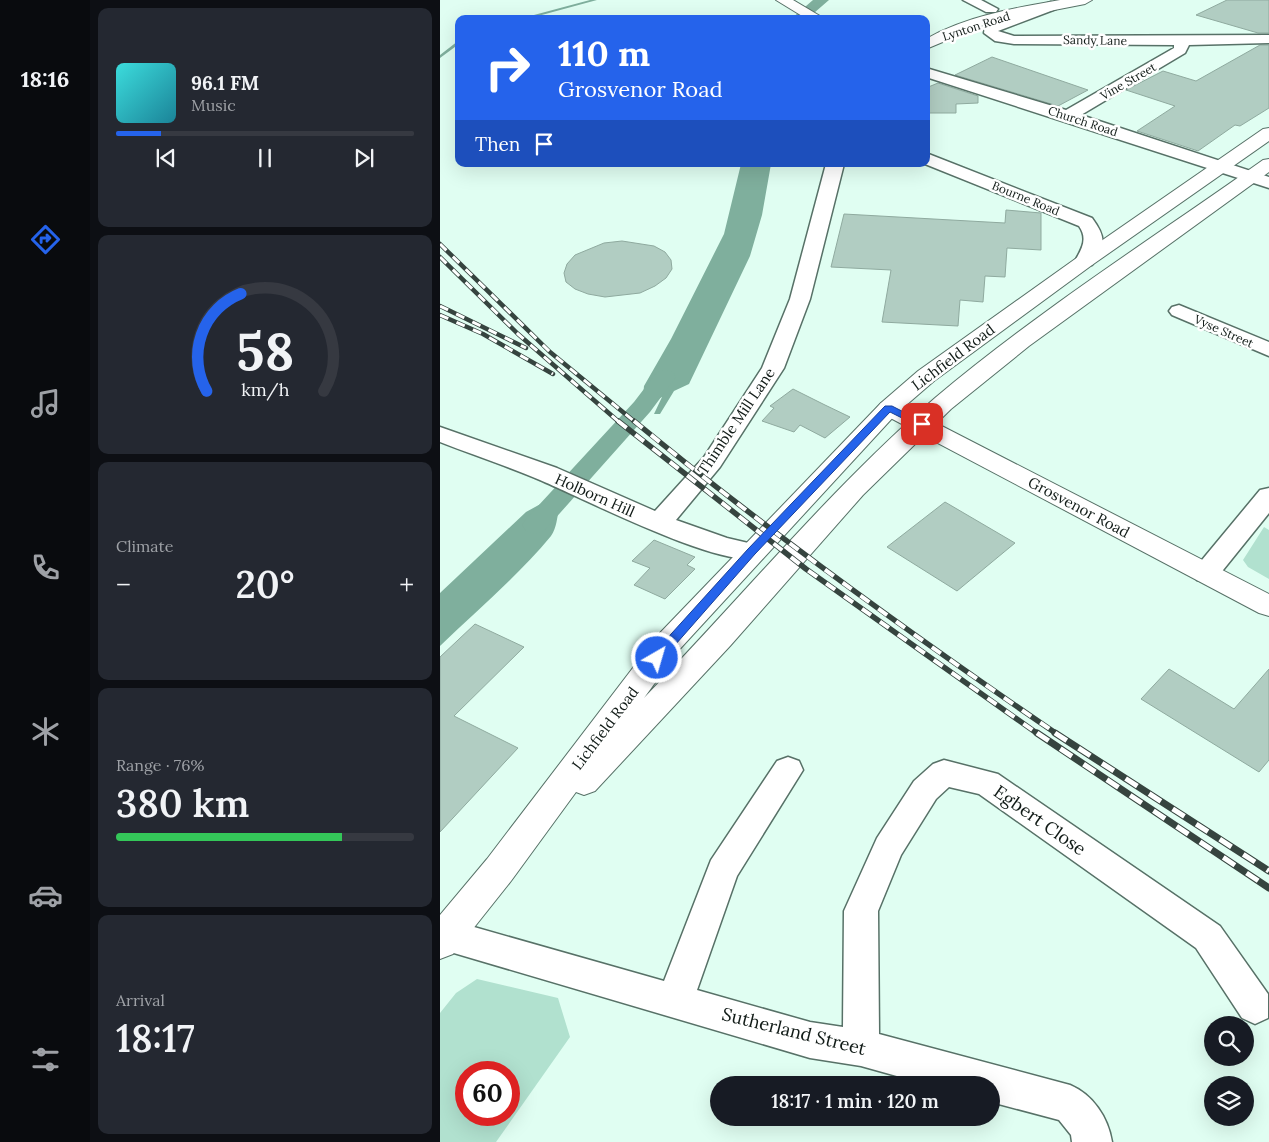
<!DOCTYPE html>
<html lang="en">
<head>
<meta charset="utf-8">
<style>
  :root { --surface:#171b24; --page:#242831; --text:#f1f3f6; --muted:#9ea1a6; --line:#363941; --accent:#2563eb }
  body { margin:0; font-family:Lora,serif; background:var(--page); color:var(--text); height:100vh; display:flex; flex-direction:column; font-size:19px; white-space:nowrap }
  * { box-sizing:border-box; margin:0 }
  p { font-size:16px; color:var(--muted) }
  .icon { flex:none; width:28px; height:28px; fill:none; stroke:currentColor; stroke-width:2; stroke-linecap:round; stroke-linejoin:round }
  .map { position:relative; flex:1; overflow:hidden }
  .details { display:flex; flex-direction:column; gap:8px; padding:8px; background:#0d0f14; width:350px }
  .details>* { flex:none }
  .banner { position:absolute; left:15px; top:15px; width:475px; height:152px; border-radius:10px; box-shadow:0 5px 20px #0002; background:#2563eb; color:#fff; overflow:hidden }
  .tools { position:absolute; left:764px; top:1016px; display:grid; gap:10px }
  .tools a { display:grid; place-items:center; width:50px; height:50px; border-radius:50%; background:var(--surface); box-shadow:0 5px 20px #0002; font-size:25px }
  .speed { position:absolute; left:15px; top:1061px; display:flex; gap:10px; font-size:25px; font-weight:700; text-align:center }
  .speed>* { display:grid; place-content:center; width:65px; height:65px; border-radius:50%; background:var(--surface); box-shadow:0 5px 20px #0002; line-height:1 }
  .speed .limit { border:8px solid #d22; background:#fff; color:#111 }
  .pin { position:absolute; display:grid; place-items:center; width:42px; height:42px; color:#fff; margin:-21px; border-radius:10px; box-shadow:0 2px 8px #0006 }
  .me { position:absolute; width:55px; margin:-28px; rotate:38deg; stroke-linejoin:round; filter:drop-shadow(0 0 4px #0008) }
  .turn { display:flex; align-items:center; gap:18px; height:105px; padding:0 20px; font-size:22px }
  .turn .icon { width:65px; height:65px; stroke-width:2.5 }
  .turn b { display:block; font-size:35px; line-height:42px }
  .then { display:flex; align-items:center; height:48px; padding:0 20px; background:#0003; gap:10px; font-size:19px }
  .big { font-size:38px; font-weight:600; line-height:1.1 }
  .details .card { flex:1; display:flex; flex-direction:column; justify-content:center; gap:8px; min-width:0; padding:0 18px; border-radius:10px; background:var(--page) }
  .details .dial { align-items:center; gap:0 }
  .dial svg { height:130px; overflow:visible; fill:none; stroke:var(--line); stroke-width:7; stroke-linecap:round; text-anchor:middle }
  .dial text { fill:var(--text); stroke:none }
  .song { display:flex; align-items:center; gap:15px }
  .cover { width:60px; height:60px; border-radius:8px; background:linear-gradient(135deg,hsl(180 70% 55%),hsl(190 70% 35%)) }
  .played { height:5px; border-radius:2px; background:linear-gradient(90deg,var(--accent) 15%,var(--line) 15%) }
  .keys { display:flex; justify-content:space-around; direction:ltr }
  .heat { display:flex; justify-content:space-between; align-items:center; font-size:28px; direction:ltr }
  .charge { height:8px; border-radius:4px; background:linear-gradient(90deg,#34c759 76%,var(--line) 0) }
  .trip { position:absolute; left:270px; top:1076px; width:290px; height:50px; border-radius:25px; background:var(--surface); box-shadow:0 5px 20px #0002; font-weight:600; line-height:50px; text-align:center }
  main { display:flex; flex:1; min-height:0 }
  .menu { display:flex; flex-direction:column; width:90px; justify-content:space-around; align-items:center; background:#090b0e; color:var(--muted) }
  .menu .icon { width:35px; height:35px }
  .menu .active { color:var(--accent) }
  .menu b { font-size:22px; color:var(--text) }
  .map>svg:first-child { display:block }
  .green { fill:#b1e1cf; fill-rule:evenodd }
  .water { fill:#7faf9d }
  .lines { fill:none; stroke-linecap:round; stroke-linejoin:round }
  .stream { fill:#7faf9d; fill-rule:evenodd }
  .canal { fill:#7faf9d; fill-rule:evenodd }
  .building { fill:#b1cdc2; stroke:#8faa9f }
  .street-casing { stroke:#577167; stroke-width:3 }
  .secondary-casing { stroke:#577167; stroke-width:2 }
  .primary-casing { stroke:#577167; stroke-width:2 }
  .street { fill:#fff; fill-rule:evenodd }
  .secondary { fill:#fff; fill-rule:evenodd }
  .primary { fill:#fff; fill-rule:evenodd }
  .rail-far2-casing { stroke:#36443f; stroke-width:4.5 }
  .rail-far1-casing { stroke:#36443f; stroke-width:5.5 }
  .rail-casing { stroke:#36443f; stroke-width:7 }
  .rail-far2 { stroke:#fff; stroke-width:3; stroke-dasharray:9; stroke-linecap:butt }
  .rail-far1 { stroke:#fff; stroke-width:4; stroke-dasharray:11; stroke-linecap:butt }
  .rail { stroke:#fff; stroke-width:5; stroke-dasharray:14; stroke-linecap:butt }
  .route { fill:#2563eb; stroke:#184099 }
  .labels { text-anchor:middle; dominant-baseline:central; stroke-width:5; stroke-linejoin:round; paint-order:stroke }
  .far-street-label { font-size:12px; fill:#111b17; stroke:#fff }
  .street-label { font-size:15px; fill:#111b17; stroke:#fff }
  .near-street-label { font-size:18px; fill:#111b17; stroke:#fff }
</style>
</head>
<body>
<main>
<nav class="menu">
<b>18:16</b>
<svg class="icon active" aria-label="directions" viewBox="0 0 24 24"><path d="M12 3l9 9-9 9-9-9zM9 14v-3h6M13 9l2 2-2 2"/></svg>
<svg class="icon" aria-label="music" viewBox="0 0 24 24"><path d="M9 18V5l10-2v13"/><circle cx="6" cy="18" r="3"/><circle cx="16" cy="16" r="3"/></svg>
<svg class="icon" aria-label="phone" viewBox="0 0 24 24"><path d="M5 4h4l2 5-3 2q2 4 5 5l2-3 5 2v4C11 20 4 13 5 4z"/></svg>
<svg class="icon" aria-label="climate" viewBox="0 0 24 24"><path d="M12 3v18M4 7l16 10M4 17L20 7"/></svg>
<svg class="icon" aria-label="car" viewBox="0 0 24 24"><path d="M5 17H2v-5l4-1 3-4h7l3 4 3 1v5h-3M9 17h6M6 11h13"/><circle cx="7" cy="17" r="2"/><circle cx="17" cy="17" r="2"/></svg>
<svg class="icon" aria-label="filters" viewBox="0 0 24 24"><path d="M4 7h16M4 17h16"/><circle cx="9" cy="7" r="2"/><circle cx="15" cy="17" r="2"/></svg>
</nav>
<section class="details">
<div class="card">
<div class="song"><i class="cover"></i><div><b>96.1 FM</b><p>Music</p></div></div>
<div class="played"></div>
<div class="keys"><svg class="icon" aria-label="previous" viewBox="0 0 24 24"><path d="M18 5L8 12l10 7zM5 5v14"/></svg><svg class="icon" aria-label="pause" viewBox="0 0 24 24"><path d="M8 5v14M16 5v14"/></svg><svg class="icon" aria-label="next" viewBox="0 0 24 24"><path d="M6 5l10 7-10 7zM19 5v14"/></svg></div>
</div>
<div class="card dial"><svg viewBox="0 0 100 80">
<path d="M14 69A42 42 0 1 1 86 69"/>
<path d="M14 69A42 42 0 0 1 35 9" stroke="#2563eb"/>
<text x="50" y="56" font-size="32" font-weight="700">58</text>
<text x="50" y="72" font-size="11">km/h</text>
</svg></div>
<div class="card"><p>Climate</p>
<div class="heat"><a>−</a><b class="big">20°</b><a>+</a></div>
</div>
<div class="card"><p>Range · 76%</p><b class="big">380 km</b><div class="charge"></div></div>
<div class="card"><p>Arrival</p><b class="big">18:17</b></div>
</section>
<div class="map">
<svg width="829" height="1142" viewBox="0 0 829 1142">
  <rect width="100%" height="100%" fill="#e0fef2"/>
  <path class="green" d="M824,527L829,530V579L808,567L803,560Z
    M37,979L118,998L130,1037L56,1142H0V1013L16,993ZM26,1072H69V1115H26Z"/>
  <path class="water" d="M301,164H331L322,215L310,256L249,384L234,391L220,414H214L222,397L202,407L204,386L231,339L284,234Z
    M115,496L123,500C116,510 119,525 111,536C78,576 37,610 0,646V593L86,512Z"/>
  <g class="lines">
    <path class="stream" d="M150,0H157L87,19H79Z
      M18,41H19V44L0,58V55Z"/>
    <path class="canal" d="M373,0H389L367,19H351Z
      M225,370L233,372L236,377L210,412L104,531L95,534L86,531L82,525L86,519L194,402L217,372Z"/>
  </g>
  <path class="building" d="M787,0H829V33H818L756,15Z
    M820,45H829V108L800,126L795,125L758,151L697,131L735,106L686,90L723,71L756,81Z
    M552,57L648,90L618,106L515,75Z
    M498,83L538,96V103L516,104V113H486V88Z
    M566,210L601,213V250L567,248L565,277L545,276L543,302L520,300L518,326L442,322L451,270L391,267L404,214L565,223Z
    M182,241L214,246L225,252L231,260L232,269L226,278L215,286L200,293L165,297L148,294L135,289L126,282L124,273L127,264L135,255L164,243Z
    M353,389L385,405L410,417L385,438L360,425L354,432L322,421L334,408L330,406Z
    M505,502L575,543L517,591L447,547Z
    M214,540L255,557L247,565L255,569L225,599L194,585L210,568L192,561Z
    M35,624L84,647L14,716L78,748L0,832V657Z
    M729,669L794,709L829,669V760L819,772L701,699Z"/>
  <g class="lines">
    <g class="street-casing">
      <path id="street" d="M523,0H541L558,9L556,12H546Z
        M611,2L618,6L616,9L558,31L574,36L829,35V43L749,45L745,53L641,115L829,177V188L486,77V68L626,110L734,48V45L574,44L555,41L544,33L545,26Z
        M486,153L652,218C666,237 666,245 652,265H638L635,261C642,248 648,239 639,226L485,164Z
        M386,164H404L370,299L344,368L280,467L236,520L287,538L321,546L325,552L321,558C282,570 143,498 100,480C67,466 33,455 0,442V427L117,468L215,511L264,457L322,368L350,299Z
        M739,305L829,342V356L732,315L729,311L732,307Z
        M829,488V513L775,580L766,582L757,580L753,573L757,566L820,490Z
        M348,757L359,761L363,770L297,876L257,990L370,1022L403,1027L404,911L437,838L474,781L493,764L504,760L558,774L780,926L828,994V1018L815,1024L802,1018L756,948L539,794L509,787L496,799L461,855L438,911L439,1034L630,1085C653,1095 668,1117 672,1142H632L631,1135L619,1120L551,1102V1085H489L421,1066L370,1058L0,949V921L6,919L224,981L271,860L337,761Z"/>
    </g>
    <g class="secondary-casing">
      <path id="secondary" d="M336,0H353L385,19H367Z
        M620,0H652L645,4L548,23L486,49V39C527,16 574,8 620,0Z
        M449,401L457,403L829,594V616L819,613L441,413L437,408L441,403Z"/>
    </g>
    <g class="primary-casing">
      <path id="primary" d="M829,128V141L652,265L494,381L457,413L238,651L204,698C301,598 390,489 495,398C598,311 713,238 823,160L829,159V172L589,346L511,409L423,495L290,646L155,791L144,795L136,792L71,881L13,954L0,959V915L47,859L218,635L441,403L478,371L638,257L823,129Z"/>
    </g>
    <use href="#street" class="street"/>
    <use href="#secondary" class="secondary"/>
    <use href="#primary" class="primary"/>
    <g class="rail-far2-casing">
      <path id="rail-far2" d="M0,244L110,352L195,422
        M0,257L78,334L179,422
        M0,306L86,348
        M0,315L43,334L113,374"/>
    </g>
    <g class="rail-far1-casing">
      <path id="rail-far1" d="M178,421L366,569L598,734
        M194,421C329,532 472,635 617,734"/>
    </g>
    <g class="rail-casing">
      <path id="rail" d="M597,733L829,888
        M615,733L829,871"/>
    </g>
    <use href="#rail-far2" class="rail-far2"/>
    <use href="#rail-far1" class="rail-far1"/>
    <use href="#rail" class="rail"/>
  </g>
  <path class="route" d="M445,406H452L487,424L478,426L450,412L315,554L221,661H213L211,658L213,654L308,549Z"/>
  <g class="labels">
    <g class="far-street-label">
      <text transform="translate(536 26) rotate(-18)">Lynton Road</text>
      <text transform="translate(655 40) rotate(1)">Sandy Lane</text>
      <text transform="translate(688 81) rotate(-30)">Vine Street</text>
      <text transform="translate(643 121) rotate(18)">Church Road</text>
      <text transform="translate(586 198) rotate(22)">Bourne Road</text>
      <text transform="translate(784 331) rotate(24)">Vyse Street</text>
    </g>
    <g class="street-label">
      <text transform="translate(513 357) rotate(-37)">Lichfield Road</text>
      <text transform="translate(296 421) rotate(-56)">Thimble Mill Lane</text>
      <text transform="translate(155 495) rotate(24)">Holborn Hill</text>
      <text transform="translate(639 507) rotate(28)">Grosvenor Road</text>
      <text transform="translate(165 728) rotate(-53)">Lichfield Road</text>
    </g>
    <g class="near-street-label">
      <text transform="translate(600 820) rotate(35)">Egbert Close</text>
      <text transform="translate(354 1031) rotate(14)">Sutherland Street</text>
    </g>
  </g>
</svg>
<div class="tools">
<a><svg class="icon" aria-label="search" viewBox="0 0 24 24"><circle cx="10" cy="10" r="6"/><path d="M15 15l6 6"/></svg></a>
<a><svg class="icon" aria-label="layers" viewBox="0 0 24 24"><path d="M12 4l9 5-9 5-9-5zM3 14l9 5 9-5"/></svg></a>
</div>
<div class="speed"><div class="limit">60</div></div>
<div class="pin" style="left:482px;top:424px;background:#d93025"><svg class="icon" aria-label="arrive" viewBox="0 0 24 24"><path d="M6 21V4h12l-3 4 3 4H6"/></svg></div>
<svg class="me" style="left:217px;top:658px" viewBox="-20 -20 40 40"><circle r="17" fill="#2563eb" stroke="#fff" stroke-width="3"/><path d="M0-11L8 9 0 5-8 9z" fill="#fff"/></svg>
<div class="trip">18:17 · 1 min · 120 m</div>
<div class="banner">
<div class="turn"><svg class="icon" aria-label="right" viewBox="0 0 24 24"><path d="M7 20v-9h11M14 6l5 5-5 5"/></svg><div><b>110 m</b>Grosvenor Road</div></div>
<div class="then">Then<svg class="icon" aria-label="arrive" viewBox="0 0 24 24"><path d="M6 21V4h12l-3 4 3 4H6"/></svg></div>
</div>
</div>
</main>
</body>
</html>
